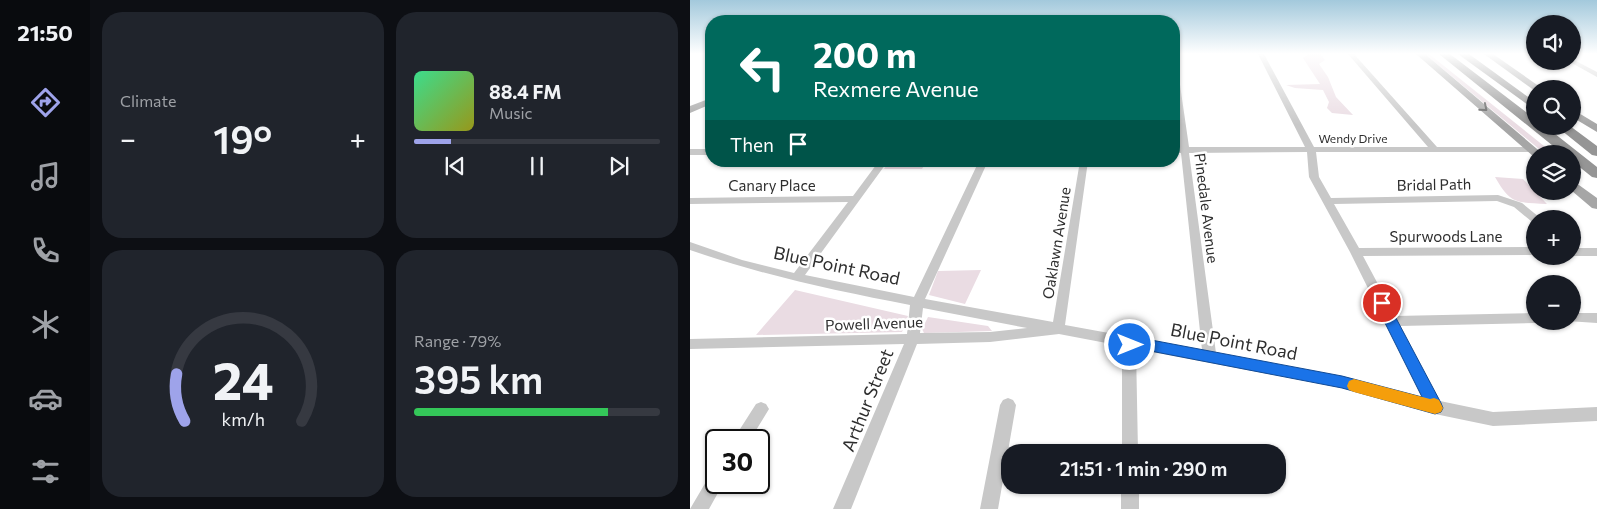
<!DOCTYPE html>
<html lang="en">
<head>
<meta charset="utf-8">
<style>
  :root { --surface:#171b24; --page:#20242c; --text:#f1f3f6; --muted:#9ea1a6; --line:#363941; --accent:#9ea3ea }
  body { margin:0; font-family:Commissioner,sans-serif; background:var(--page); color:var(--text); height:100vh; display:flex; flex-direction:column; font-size:19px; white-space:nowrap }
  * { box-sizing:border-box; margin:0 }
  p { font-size:16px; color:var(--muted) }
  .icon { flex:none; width:28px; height:28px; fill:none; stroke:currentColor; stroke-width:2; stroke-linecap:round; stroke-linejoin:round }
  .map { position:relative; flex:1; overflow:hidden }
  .panel { display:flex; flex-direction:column; gap:12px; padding:12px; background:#0d0f14; width:600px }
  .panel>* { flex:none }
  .banner { position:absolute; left:15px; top:15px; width:475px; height:152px; border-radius:20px; box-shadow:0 1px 4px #0004; background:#00695c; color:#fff; overflow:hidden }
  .controls { position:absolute; left:836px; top:15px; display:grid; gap:10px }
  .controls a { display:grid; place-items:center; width:55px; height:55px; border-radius:50%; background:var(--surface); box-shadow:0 1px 4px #0004; font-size:25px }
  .speed { position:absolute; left:15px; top:429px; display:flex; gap:10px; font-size:25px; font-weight:700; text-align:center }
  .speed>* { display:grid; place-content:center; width:65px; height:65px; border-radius:50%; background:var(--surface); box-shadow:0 1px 4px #0004; line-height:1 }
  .speed .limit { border:2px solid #111; border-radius:8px; background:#fff; color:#111 }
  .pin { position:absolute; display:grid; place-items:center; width:42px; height:42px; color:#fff; margin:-21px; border:2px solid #fff; border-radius:50%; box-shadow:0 1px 5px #0007 }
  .me { position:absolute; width:55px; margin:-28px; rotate:90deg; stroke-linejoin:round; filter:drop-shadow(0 0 4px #0008) }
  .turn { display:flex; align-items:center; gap:18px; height:105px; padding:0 25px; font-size:22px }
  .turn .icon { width:65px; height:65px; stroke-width:2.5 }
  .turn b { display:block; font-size:35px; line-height:42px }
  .then { display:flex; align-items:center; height:48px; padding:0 25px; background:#0003; gap:10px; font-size:19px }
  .big { font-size:38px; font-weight:600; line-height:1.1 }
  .panel .tile { flex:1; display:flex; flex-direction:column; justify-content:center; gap:8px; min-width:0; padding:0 18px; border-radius:20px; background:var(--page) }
  .panel .dial { align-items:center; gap:0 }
  .dial svg { height:130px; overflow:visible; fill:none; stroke:var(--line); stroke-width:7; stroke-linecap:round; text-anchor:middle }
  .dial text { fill:var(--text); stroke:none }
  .song { display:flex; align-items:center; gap:15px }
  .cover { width:60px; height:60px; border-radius:8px; background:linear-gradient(135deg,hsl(150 70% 55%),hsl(60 70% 35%)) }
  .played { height:5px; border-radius:2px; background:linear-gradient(90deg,var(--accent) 15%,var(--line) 15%) }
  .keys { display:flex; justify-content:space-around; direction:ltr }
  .heat { display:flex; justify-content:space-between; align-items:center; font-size:28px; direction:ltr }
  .charge { height:8px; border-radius:4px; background:linear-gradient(90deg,#34c759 79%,var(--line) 0) }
  .panel .tiles { flex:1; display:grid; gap:12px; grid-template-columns:repeat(2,1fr) }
  .trip { position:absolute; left:311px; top:444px; width:285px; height:50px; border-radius:20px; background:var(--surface); box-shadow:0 1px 4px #0004; font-weight:600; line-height:50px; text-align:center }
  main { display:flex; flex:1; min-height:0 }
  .tabs { display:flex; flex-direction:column; width:90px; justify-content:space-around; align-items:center; background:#090b0e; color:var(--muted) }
  .tabs .icon { width:35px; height:35px }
  .tabs .active { color:var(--accent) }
  .tabs b { font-size:22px; color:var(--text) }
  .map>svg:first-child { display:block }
  .green { fill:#eadce3 }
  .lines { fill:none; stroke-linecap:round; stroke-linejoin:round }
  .minor { fill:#c8c8c8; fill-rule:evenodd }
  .major { fill:#a6a6a6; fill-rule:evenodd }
  .highway { fill:#959595; fill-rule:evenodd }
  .oneway { stroke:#5e5e5e }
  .route { fill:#1a73e8; stroke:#114b97 }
  .slow { fill:#f59e0b }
  .labels { text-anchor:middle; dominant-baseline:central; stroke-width:5; stroke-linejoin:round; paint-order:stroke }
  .far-street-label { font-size:12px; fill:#2e2e2e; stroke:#fff }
  .street-label { font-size:15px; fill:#2e2e2e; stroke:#fff }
  .near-street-label { font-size:18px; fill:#2e2e2e; stroke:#fff }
</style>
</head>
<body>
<main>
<nav class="tabs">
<b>21:50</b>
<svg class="icon active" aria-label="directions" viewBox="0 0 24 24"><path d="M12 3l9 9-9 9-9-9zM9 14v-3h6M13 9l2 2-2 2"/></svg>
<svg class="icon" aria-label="music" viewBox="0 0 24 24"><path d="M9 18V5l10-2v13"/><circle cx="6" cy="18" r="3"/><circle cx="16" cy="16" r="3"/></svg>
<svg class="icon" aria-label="phone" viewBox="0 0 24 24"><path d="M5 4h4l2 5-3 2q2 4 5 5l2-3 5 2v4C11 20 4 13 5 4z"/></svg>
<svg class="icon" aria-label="climate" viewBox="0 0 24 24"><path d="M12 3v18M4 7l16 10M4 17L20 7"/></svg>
<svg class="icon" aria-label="car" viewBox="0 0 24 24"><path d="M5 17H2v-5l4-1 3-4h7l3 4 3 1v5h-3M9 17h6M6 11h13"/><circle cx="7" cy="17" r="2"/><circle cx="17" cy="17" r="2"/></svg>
<svg class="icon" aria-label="filters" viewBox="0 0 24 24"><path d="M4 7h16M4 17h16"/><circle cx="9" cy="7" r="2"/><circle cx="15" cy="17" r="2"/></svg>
</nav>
<section class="panel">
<div class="tiles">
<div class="tile"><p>Climate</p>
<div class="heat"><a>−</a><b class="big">19°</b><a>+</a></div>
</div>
<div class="tile">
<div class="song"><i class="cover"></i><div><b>88.4 FM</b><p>Music</p></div></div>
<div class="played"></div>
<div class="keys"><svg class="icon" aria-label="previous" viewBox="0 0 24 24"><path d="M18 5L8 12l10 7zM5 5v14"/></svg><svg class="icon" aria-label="pause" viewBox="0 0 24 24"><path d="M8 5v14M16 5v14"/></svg><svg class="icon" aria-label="next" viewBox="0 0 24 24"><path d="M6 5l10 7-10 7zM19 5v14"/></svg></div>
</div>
<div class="tile dial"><svg viewBox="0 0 100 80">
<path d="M14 69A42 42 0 1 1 86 69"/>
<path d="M14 69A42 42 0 0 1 9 40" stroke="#9ea3ea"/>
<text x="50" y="56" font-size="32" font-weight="700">24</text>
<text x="50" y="72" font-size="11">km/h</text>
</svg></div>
<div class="tile"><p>Range · 79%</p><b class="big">395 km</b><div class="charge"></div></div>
</div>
</section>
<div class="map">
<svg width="907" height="509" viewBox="0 0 907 509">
  <rect width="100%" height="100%" fill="#fff"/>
  <path class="green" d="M619,54H630L635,60L629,64L638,77L646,97L663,115L642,113L637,108L639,102L633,90L605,88L596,85L630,84L613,58Z
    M735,54H739L864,154H855Z
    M199,161H237L232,169H194Z
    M805,177L833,179L857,204C826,202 821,205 805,177Z
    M291,270L275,304L239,295L248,271Z
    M105,290L218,316L212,332L66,335Z
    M238,317L298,326L302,331L234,333L232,329Z"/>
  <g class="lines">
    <path class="minor" d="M568,54H574L624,147H738L658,54H664L747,147H845V151L842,152H626L629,177L641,198L808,195L832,203L849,217L850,219H845V222L841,221L824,207L807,201L644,204L669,248L845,247V255L673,256L705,316L845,313V321H850L845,323L710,326L750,401L803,412L907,407V421L803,426L745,414L652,388L446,349L448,452H432V346L369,334L300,342L227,344L161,509H143L214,344L0,349V339L217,334L220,305C146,291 72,275 0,250V242L52,260L104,273L158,202L0,204V198L163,196L189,161H198L115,275L224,297L289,161H298L235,299L363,322L390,161H398L375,325L512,350L491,153H484V147H490L484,91V62L487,64L499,147H615ZM617,152L619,177L660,252L732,397L652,376L526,353L499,153ZM233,308L337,328L300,332L230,333Z
      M882,59L907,72V77L880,62Z
      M0,149H21V155H0Z
      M882,248H907V256H882Z
      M882,313H907V323L877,321H882Z
      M318,398L323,400L326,405L308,509H290L310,405L313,400Z
      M71,402L76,404L79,409L60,440H43L66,404Z
      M26,473V482H34L19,509H0L20,475Z
      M431,485H449V509H431Z"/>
    <path class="major" d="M726,54H735L853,154H845V157L843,156Z
      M794,54H803L853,89H845V91Z
      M21,98V104L0,113V106Z
      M882,109L907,124V132L882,117Z
      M882,180L907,198V209L902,208L882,191Z"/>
    <path class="highway" d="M749,54H760L845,119V126H855L907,167V178L902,177L882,161V154H873Z
      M768,54H779L845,102V110Z
      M866,126H880L907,146V156L902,155Z"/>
  </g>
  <defs><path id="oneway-chevron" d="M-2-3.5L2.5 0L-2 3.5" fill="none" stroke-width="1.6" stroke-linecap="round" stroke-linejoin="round" transform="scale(1.25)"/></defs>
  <use class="oneway" href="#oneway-chevron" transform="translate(794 108) rotate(40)"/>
  <linearGradient id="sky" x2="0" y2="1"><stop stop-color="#a3c9dc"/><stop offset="0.43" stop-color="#fff"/><stop offset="1" stop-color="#fff" stop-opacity="0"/></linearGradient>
  <rect width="907" height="125" fill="url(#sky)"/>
  <path class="route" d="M692,299L698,303L751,403L753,408L751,412L745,414L652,388L445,348L440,351L435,349L433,345L435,338L440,336L652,376L732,397L685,303Z"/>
  <path class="slow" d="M664,379L740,399L744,398L749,400L753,408L751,412L745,414L664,392L659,390L657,386L659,381Z"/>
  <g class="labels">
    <g class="far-street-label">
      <text x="663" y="138">Wendy Drive</text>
    </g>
    <g class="street-label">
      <text transform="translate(744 184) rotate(-1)">Bridal Path</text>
      <text x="82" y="185">Canary Place</text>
      <text transform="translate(517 208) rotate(83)">Pinedale Avenue</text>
      <text x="756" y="236">Spurwoods Lane</text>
      <text transform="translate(366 243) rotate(-81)">Oaklawn Avenue</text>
      <text transform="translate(184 323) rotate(-2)">Powell Avenue</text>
    </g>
    <g class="near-street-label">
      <text transform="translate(147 265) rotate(12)">Blue Point Road</text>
      <text transform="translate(544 341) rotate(11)">Blue Point Road</text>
      <text transform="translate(177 400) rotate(-68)">Arthur Street</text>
    </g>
  </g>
</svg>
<div class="controls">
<a><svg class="icon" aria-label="sound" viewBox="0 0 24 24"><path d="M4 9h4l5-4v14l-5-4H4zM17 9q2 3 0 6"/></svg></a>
<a><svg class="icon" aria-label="search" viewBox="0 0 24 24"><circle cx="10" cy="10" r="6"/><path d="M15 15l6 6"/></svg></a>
<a><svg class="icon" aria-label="layers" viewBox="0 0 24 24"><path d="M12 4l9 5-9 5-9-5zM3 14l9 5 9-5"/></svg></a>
<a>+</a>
<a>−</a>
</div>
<div class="speed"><div class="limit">30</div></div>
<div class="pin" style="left:692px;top:303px;background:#d93025"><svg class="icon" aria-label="arrive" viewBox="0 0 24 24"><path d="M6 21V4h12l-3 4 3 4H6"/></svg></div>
<svg class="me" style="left:440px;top:345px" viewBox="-20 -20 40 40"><circle r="17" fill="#1a73e8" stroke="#fff" stroke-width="3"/><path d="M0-11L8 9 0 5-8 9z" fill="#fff"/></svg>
<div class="trip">21:51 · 1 min · 290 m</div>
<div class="banner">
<div class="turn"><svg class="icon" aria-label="left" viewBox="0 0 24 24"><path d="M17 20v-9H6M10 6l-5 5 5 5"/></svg><div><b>200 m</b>Rexmere Avenue</div></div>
<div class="then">Then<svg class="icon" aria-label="arrive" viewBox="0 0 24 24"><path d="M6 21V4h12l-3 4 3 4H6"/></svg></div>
</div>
</div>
</main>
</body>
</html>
